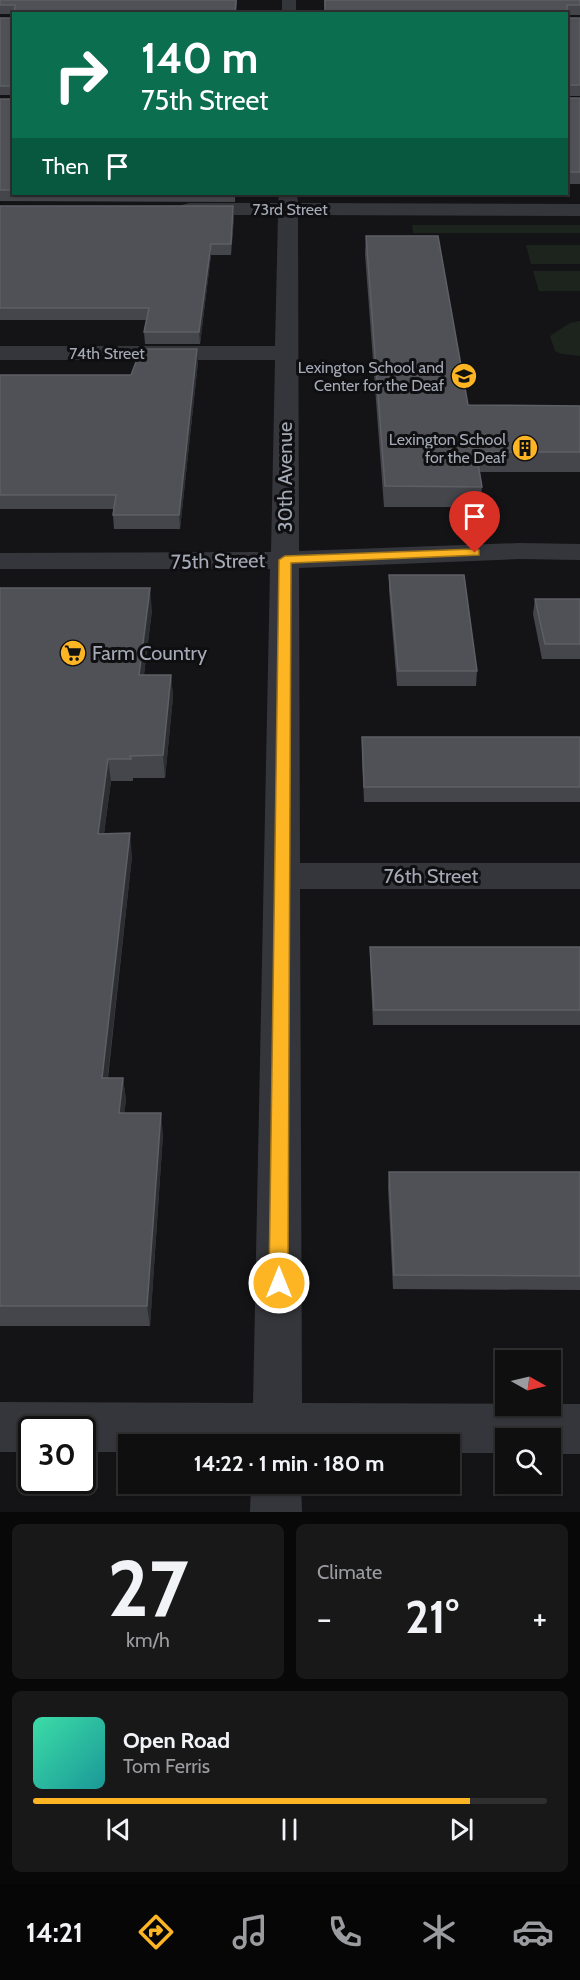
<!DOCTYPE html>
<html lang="en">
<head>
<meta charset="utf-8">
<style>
  :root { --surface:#0f0f10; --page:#181819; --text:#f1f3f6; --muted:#9b9c9f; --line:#2f2f30; --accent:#fdb524 }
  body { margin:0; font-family:Cabin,sans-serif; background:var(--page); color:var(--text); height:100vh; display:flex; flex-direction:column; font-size:22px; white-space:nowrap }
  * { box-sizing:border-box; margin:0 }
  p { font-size:20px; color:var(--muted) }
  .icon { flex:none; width:33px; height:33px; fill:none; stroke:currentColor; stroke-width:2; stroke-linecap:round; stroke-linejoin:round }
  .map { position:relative; height:1512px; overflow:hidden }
  .drawer { display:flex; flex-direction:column; gap:12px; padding:12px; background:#080809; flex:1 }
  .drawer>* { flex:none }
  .top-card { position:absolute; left:12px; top:12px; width:556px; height:183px; border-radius:0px; box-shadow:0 2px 4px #0004,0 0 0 2px var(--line); background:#0b6e4f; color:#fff; overflow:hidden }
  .needle { width:39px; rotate:98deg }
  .controls { position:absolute; left:495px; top:1350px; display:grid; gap:12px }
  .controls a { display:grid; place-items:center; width:66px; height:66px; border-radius:0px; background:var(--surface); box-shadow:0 2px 4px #0004,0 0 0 2px var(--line); font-size:30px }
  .speed { position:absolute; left:18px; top:1416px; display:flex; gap:12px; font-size:30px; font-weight:700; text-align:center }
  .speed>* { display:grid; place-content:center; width:78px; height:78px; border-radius:50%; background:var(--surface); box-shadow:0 2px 4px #0004,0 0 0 2px var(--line); line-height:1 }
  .speed .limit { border:3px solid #111; border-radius:9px; background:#fff; color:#111 }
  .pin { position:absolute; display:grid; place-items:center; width:51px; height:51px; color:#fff; margin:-62px -26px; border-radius:50% 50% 50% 0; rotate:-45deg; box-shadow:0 0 6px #0007 }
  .pin .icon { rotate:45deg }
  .me { position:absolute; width:66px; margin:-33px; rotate:0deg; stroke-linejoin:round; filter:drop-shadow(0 0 4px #0008) }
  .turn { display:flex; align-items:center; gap:21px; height:126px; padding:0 30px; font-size:27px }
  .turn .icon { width:78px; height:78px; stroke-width:2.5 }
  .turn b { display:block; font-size:42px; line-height:51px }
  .then { display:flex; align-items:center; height:57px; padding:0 30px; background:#0003; gap:12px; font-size:22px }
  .big { font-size:45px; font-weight:700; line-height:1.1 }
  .drawer .card { flex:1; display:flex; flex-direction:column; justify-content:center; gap:9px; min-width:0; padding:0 21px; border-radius:9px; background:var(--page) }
  .drawer .dial { align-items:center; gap:0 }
  .dial b { font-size:78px; line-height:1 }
  .song { display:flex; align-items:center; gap:18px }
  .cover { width:72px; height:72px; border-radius:9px; background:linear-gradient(135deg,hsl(160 70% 55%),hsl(180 70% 35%)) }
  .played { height:6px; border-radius:3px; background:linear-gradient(90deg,var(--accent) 85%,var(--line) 85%) }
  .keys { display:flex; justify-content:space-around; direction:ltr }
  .heat { display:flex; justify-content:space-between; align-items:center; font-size:33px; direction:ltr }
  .drawer .tiles { flex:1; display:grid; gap:12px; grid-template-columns:1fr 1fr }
  .card:last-child { grid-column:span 2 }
  .trip { position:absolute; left:118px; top:1434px; width:342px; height:60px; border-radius:0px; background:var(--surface); box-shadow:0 2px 4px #0004,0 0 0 2px var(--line); font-weight:700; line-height:60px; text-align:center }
  .tab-bar { display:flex; height:96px; justify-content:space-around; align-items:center; background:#060606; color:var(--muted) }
  .tab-bar .icon { width:42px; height:42px }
  .tab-bar .current { color:var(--accent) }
  .tab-bar b { font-size:27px; color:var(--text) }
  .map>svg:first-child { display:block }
  .green { fill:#1c241d }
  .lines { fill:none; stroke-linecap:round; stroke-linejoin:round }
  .minor { fill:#35363b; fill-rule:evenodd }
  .wall { fill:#45464b }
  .shaded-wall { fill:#2d2e31 }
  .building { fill:#505157; stroke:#5d5f66; stroke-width:1.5 }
  .route { fill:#fdb524; stroke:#a47617; stroke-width:1.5 }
  .labels { text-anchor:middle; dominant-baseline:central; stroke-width:6; stroke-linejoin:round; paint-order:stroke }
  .far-street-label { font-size:16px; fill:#a5aab7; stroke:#0f0f11 }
  .far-poi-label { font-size:16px; fill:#a5aab7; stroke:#0f0f11; text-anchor:end }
  .street-label { font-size:20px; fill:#a5aab7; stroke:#0f0f11 }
  .poi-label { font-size:20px; fill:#a5aab7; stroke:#0f0f11; text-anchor:start }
</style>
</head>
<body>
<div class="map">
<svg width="580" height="1512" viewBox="0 0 580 1512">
  <rect width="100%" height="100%" fill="#141416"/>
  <path class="green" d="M412,225H580V233H413Z
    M526,245H580V264H531Z
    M533,271H580V291H539Z
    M580,321V356L562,354L555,351L550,336L570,323Z"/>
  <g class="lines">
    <path class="minor" d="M282,0H296V14H282Z
      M279,194H297L298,203L580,204V216L298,215L299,551L520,543L580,544V560L520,559L299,568L300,863H580V889H300L302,1403L580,1404V1454H550V1438H506V1453H450V1444H129V1452H82V1430H32V1452H0V1402L253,1403L270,569H0V553L271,552L275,360H0V346H275L278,215H189L182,213L179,209L182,205L189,203H278Z
      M251,1484H301L302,1512H250Z"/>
  </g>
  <path class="wall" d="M0,0H237L236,14H0Z
    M324,0H580V15H567V14H325Z
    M0,18H14V95H0Z
    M567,18H580V96H567Z
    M567,98H580V184H567Z
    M0,99H14V194H235V202L0,201Z
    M0,206L234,217L231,255H211L200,344H145L144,332L146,320H0Z
    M366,236L468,405L580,406V472H480L482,487L480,507H384L365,254Z
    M198,362L180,529H114L113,515L114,509H0V375H131Z
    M389,575L477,671L476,686H397L389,590Z
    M0,588L152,610L144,675H171L173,697L165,778H133V781H111L104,834L132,856L108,1078H123L126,1100L124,1113L163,1134L150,1326H0Z
    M535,599H580V659H542L533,614Z
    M362,737H580V802H364L362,752Z
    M370,947H580V1025H373L370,962Z
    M389,1172H580V1290L393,1289L388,1187Z"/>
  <path class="shaded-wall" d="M233,206L234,217L231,255V244Z
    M211,244V255L200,344L199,332Z
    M197,349L198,362L180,529L179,515Z
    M150,588L152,610L141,697L139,675Z
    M171,675L173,697L165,778L163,755Z
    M108,759L111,781L101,856L98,834Z
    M130,833L132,856L105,1100L102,1078Z
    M123,1078L126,1100L122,1135L119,1113Z
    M161,1113L163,1134L150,1326L147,1306Z"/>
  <path class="building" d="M0,0H236L235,14H14L15,5H0Z
    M325,0H580V5H567V14H325Z
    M0,18H14V86H0Z
    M567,18H580V85H567Z
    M567,98H580V172H567Z
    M0,99H14V190H0Z
    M0,206H233L231,244H211L199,332H144L149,308H0Z
    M366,236H438L468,405L580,406V452H476L482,487L385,486Z
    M141,349H197L179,515H113L116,495H0V375H131Z
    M389,575H464L477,671H398Z
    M0,588H150L139,675H171L163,755L130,756L131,759H108L98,834L130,833L102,1078H123L119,1113H161L147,1306H0Z
    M535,599H580V644H545Z
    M362,737H580V787H364Z
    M370,947H580V1010H374Z
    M389,1172H580V1276L394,1275Z"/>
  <path class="route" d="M475,549L479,550V555L291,563L288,1283L286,1289L279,1292L272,1289L269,1283L279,560L285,556Z"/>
  <defs>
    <g id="school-disc" transform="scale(1.35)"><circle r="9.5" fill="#fdb524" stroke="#0f0f11"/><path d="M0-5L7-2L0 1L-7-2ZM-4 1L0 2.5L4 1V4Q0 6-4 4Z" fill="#111"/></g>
    <g id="building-disc" transform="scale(1.35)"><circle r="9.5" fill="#fdb524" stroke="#0f0f11"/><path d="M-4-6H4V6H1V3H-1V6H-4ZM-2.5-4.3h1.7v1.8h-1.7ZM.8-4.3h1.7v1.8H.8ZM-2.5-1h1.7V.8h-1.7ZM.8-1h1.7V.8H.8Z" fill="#111"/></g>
    <g id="supermarket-disc" transform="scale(1.35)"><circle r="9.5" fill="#fdb524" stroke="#0f0f11"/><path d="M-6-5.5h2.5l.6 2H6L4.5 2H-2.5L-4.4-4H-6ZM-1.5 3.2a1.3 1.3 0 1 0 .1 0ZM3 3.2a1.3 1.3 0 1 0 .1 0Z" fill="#111"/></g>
  </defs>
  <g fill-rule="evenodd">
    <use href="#school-disc" x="464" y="376"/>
    <use href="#building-disc" x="525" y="448"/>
    <use href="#supermarket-disc" x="73" y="653"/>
  </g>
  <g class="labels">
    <g class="far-street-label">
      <text x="290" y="209">73rd Street</text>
      <text x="107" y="353">74th Street</text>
    </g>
    <g class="far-poi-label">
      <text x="444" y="367">Lexington School and<tspan x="444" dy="18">Center for the Deaf</tspan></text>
      <text x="506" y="439">Lexington School<tspan x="506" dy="18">for the Deaf</tspan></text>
    </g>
    <g class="street-label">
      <text transform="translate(285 477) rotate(-90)">30th Avenue</text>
      <text transform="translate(218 561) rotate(-1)">75th Street</text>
      <text x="431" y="876">76th Street</text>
    </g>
    <g class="poi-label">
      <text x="92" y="653">Farm Country</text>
    </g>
  </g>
</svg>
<div class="controls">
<a><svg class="needle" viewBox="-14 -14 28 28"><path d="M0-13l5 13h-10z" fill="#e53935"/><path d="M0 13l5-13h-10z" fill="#9b9c9f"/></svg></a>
<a><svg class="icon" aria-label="search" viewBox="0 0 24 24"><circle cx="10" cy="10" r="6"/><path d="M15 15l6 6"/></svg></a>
</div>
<div class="speed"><div class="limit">30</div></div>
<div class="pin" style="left:475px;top:553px;background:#d93025"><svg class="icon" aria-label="arrive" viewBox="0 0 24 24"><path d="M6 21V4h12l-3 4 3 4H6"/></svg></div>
<svg class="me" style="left:279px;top:1283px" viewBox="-20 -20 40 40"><circle r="17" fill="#fdb524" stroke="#fff" stroke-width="3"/><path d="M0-11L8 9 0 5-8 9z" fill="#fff"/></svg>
<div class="trip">14:22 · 1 min · 180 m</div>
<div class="top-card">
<div class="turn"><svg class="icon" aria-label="right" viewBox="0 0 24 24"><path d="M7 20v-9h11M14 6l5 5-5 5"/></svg><div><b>140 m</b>75th Street</div></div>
<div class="then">Then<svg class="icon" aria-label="arrive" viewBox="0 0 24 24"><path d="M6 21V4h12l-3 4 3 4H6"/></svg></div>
</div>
</div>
<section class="drawer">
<div class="tiles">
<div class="card dial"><b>27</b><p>km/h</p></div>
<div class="card"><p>Climate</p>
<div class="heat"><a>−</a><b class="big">21°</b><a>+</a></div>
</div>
<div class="card">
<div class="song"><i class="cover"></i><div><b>Open Road</b><p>Tom Ferris</p></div></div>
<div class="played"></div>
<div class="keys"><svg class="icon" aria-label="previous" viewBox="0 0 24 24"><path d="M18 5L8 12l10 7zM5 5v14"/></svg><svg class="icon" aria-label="pause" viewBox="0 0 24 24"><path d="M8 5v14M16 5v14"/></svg><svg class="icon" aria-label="next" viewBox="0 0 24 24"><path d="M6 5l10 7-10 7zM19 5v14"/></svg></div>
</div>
</div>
</section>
<nav class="tab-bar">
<b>14:21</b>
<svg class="icon current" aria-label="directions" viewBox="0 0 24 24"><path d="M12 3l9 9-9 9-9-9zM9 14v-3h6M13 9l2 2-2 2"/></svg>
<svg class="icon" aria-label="music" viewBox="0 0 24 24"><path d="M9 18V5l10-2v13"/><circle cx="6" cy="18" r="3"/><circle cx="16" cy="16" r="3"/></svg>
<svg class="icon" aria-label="phone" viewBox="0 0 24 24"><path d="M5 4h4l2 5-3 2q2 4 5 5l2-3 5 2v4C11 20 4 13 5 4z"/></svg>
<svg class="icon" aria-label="climate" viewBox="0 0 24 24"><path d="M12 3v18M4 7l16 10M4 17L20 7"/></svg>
<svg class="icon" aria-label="car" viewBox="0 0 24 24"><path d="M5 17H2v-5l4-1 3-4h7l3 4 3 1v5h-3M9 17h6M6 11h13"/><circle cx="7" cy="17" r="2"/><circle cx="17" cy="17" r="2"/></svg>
</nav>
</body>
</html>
